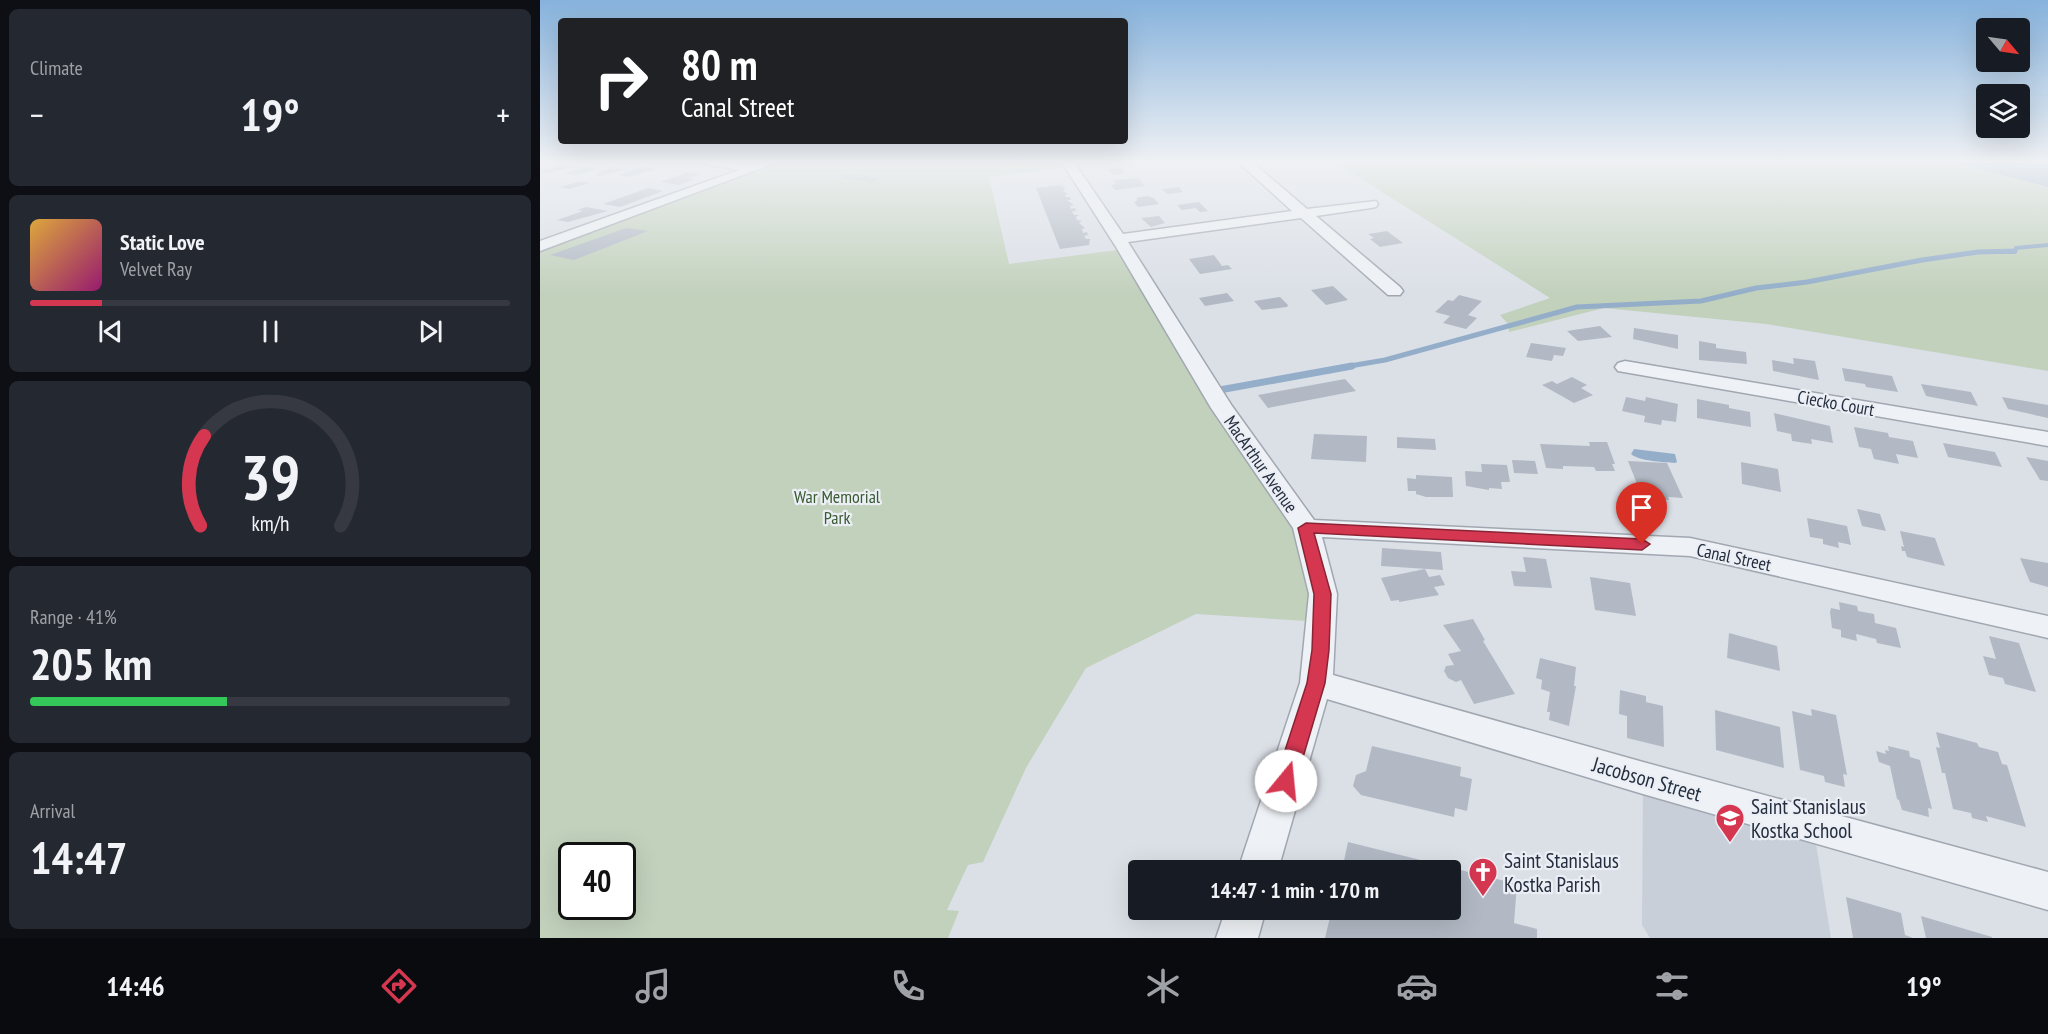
<!DOCTYPE html>
<html lang="en">
<head>
<meta charset="utf-8">
<style>
  :root { --surface:#171b24; --page:#242831; --text:#f1f3f6; --muted:#9ea1a6; --line:#363941; --accent:#d53751 }
  body { margin:0; font-family:"PT Sans Narrow",sans-serif; background:var(--page); color:var(--text); height:100vh; display:flex; flex-direction:column; font-size:22px; white-space:nowrap }
  * { box-sizing:border-box; margin:0 }
  p { font-size:20px; color:var(--muted) }
  .icon { flex:none; width:33px; height:33px; fill:none; stroke:currentColor; stroke-width:2; stroke-linecap:round; stroke-linejoin:round }
  .map { position:relative; flex:1; overflow:hidden }
  .side { display:flex; flex-direction:column; gap:9px; padding:9px; background:#0d0f14; width:540px }
  .side>* { flex:none }
  .top-card { position:absolute; left:18px; top:18px; width:570px; height:126px; border-radius:6px; box-shadow:0 6px 24px #0002; background:#202124; color:#fff; overflow:hidden }
  .needle { width:39px; rotate:119deg }
  .tools { position:absolute; left:1436px; top:18px; display:grid; gap:12px }
  .tools a { display:grid; place-items:center; width:54px; height:54px; border-radius:6px; background:var(--surface); box-shadow:0 6px 24px #0002; font-size:30px }
  .speed { position:absolute; left:18px; top:842px; display:flex; gap:12px; font-size:30px; font-weight:700; text-align:center }
  .speed>* { display:grid; place-content:center; width:78px; height:78px; border-radius:50%; background:var(--surface); box-shadow:0 6px 24px #0002; line-height:1 }
  .speed .limit { border:3px solid #111; border-radius:9px; background:#fff; color:#111 }
  .pin { position:absolute; display:grid; place-items:center; width:51px; height:51px; color:#fff; margin:-62px -26px; border-radius:50% 50% 50% 0; rotate:-45deg; box-shadow:0 0 6px #0007 }
  .pin .icon { rotate:45deg }
  .me { position:absolute; width:66px; margin:-33px; rotate:17deg; stroke-linejoin:round; filter:drop-shadow(0 0 4px #0008) }
  .turn { display:flex; align-items:center; gap:21px; height:126px; padding:0 24px; font-size:27px }
  .turn .icon { width:78px; height:78px; stroke-width:2.5 }
  .turn b { display:block; font-size:42px; line-height:51px }
  .big { font-size:45px; font-weight:800; line-height:1.1 }
  .side .tile { flex:1; display:flex; flex-direction:column; justify-content:center; gap:9px; min-width:0; padding:0 21px; border-radius:9px; background:var(--page) }
  .side .dial { align-items:center; gap:0 }
  .dial svg { height:156px; overflow:visible; fill:none; stroke:var(--line); stroke-width:7; stroke-linecap:round; text-anchor:middle }
  .dial text { fill:var(--text); stroke:none }
  .song { display:flex; align-items:center; gap:18px }
  .cover { width:72px; height:72px; border-radius:9px; background:linear-gradient(135deg,hsl(40 70% 55%),hsl(320 70% 35%)) }
  .played { height:6px; border-radius:3px; background:linear-gradient(90deg,var(--accent) 15%,var(--line) 15%) }
  .keys { display:flex; justify-content:space-around; direction:ltr }
  .heat { display:flex; justify-content:space-between; align-items:center; font-size:33px; direction:ltr }
  .charge { height:9px; border-radius:4px; background:linear-gradient(90deg,#34c759 41%,var(--line) 0) }
  .trip { position:absolute; left:588px; top:860px; width:333px; height:60px; border-radius:6px; background:var(--surface); box-shadow:0 6px 24px #0002; font-weight:800; line-height:60px; text-align:center }
  .tabs { display:flex; height:96px; justify-content:space-around; align-items:center; background:#090b0e; color:var(--muted) }
  .tabs .icon { width:42px; height:42px }
  .tabs .on { color:var(--accent) }
  .tabs b { font-size:27px; color:var(--text) }
  main { display:flex; flex:1; min-height:0 }
  .map>svg:first-child { display:block }
  .built { fill:#c9cfd9 }
  .green { fill:#c2d1bc; fill-rule:evenodd }
  .water { fill:#94aeca }
  .lines { fill:none; stroke-linecap:round; stroke-linejoin:round }
  .stream-far2 { stroke:#94aeca; stroke-width:4 }
  .stream-far1 { stroke:#94aeca; stroke-width:5 }
  .stream { stroke:#94aeca; stroke-width:7 }
  .building { fill:#b2b9c4 }
  .minor-casing { stroke:#a1a7b1; stroke-width:3 }
  .minor { fill:#eef1f5; fill-rule:evenodd }
  .route { fill:#d53751; stroke:#8a2435; stroke-width:1.5 }
  .labels { text-anchor:middle; dominant-baseline:central; stroke-width:4.5; stroke-linejoin:round; paint-order:stroke }
  .street-label { font-size:18px; fill:#252e3e; stroke:#ebeff5 }
  .park-label { font-size:18px; fill:#395a31; stroke:#ebeff5 }
  .near-street-label { font-size:21px; fill:#252e3e; stroke:#ebeff5 }
  .near-poi-label { font-size:21px; fill:#252e3e; stroke:#ebeff5; text-anchor:start }
</style>
</head>
<body>
<main>
<section class="side">
<div class="tile"><p>Climate</p>
<div class="heat"><a>−</a><b class="big">19°</b><a>+</a></div>
</div>
<div class="tile">
<div class="song"><i class="cover"></i><div><b>Static Love</b><p>Velvet Ray</p></div></div>
<div class="played"></div>
<div class="keys"><svg class="icon" aria-label="previous" viewBox="0 0 24 24"><path d="M18 5L8 12l10 7zM5 5v14"/></svg><svg class="icon" aria-label="pause" viewBox="0 0 24 24"><path d="M8 5v14M16 5v14"/></svg><svg class="icon" aria-label="next" viewBox="0 0 24 24"><path d="M6 5l10 7-10 7zM19 5v14"/></svg></div>
</div>
<div class="tile dial"><svg viewBox="0 0 100 80">
<path d="M14 69A42 42 0 1 1 86 69"/>
<path d="M14 69A42 42 0 0 1 16 23" stroke="#d53751"/>
<text x="50" y="56" font-size="32" font-weight="700">39</text>
<text x="50" y="72" font-size="11">km/h</text>
</svg></div>
<div class="tile"><p>Range · 41%</p><b class="big">205 km</b><div class="charge"></div></div>
<div class="tile"><p>Arrival</p><b class="big">14:47</b></div>
</section>
<div class="map">
<svg width="1508" height="938" viewBox="0 0 1508 938">
  <rect width="100%" height="100%" fill="#dbe0e7"/>
  <path class="built" d="M1103,778L1273,825L1291,938H1110L1102,925Z"/>
  <path class="green" d="M234,161H527L532,167L449,177L469,264L585,249L766,528L782,622L656,614L546,668L486,768L443,862L428,865L407,910L419,911L408,938H0V246ZM32,855H82V906H32Z
    M793,161H1408L1508,187V371L1226,324L1064,308L969,332L968,324L960,315L1010,298Z"/>
  <path class="water" d="M1408,161H1508V187Z
    M1094,449L1135,454L1137,462L1135,463C1124,462 1098,461 1091,454Z"/>
  <g class="lines">
    <path class="stream-far2" d="M1435,252H1475L1476,248L1508,245"/>
    <path class="stream-far1" d="M804,367L845,360L1037,307L1161,301L1216,288L1267,282L1382,260L1438,252L1475,251"/>
    <path class="stream" d="M674,391L812,366"/>
  </g>
  <path class="building" d="M21,165L33,167L8,173L0,171Z
    M45,167L59,169L36,175L24,173Z
    M73,167L87,169L62,176L55,175L60,173H55Z
    M102,167L116,169L89,177L77,175Z
    M581,167L585,172L582,174L573,175L567,169Z
    M148,172L161,174L149,178L155,179L139,185L120,182Z
    M307,175H314L340,178L333,182L300,178Z
    M598,178L605,186L575,190L571,185L576,184L573,180Z
    M41,181L50,183L29,189L20,187Z
    M520,185L524,187L525,189L523,191L528,194L525,195L526,197H530L531,200H527L534,205L530,206L531,209L535,208L536,211H532L534,215H539L536,217L537,220L542,221L539,223L545,228L542,229L543,233L547,232L548,235L544,236L546,239H550L549,245L520,249L496,188Z
    M639,187L643,192L627,194L622,189Z
    M108,188L123,191L80,207L63,204Z
    M607,196L614,198L619,204L598,207L594,202L598,200L596,198Z
    M659,202L668,211L660,212L656,208L642,210L637,205Z
    M46,207L68,211L28,222L17,220L43,211L37,210Z
    M619,216L625,223L611,227L601,218Z
    M86,228L108,231L34,260L10,255Z
    M847,231L863,243L840,247L830,239L834,238L828,234Z
    M674,255L682,266L688,265L692,269L660,274L649,259Z
    M793,286L808,300L786,305L771,290Z
    M687,293L694,301L665,306L659,298Z
    M919,295L942,301L928,315L937,318L926,329L903,323L910,316L895,312L908,300L913,301Z
    M740,297L748,305L747,307L722,310L714,301Z
    M1060,326L1072,337L1038,341L1027,331Z
    M1094,328L1138,335V349L1093,339Z
    M1159,341L1176,344V348L1206,352L1207,364L1159,360Z
    M991,343L1026,348L1023,356L1014,355L1012,361L986,357Z
    M1253,358L1275,361L1279,380L1233,371L1232,360L1254,364Z
    M1302,368L1352,376L1358,392L1326,387L1325,384L1305,381Z
    M1032,377L1047,385L1041,388L1053,395L1034,403L1002,385L1012,381L1017,384Z
    M805,379L816,391L728,408L718,395Z
    M1381,384L1431,392L1438,406L1386,396Z
    M1086,397L1105,401L1106,397L1138,404L1136,422L1122,420L1121,425L1104,422L1105,416L1082,411Z
    M1462,397L1508,405V418L1468,409Z
    M1157,399L1189,405V408L1210,412L1211,427L1157,418Z
    M1234,413L1290,426L1293,443L1271,439L1272,444L1252,441L1251,434L1237,431Z
    M1314,427L1348,433L1349,437L1373,441L1378,458L1356,454L1359,464L1334,459L1331,449L1319,447Z
    M774,434L827,436L826,462L771,459Z
    M857,437L895,439L896,450L857,448Z
    M1049,442H1067L1075,464H1072L1075,471H1056L1054,467L1023,466V469L1006,468L1000,444L1050,446Z
    M1403,443L1455,452L1462,467L1408,457Z
    M1486,457L1508,461V481L1500,480Z
    M972,460L995,461L998,474L974,473Z
    M1088,461L1127,463L1143,498L1128,497L1129,500L1103,499Z
    M1201,462L1238,469L1241,492L1202,484Z
    M941,464L967,465L970,482H961L962,489L949,488V490L926,486L925,471L942,472Z
    M876,475L912,477L913,497H886L876,494V491H868L867,478L876,479Z
    M1317,509L1340,514L1346,531L1322,526Z
    M1267,518L1307,526L1311,545L1298,542L1299,548L1283,544V539L1270,537Z
    M1360,531L1395,538L1405,566L1367,557L1365,551H1362L1361,546L1364,547Z
    M842,548L901,552L903,570L841,566Z
    M983,557L1006,559L1012,588L974,586L971,571L986,572Z
    M1480,558L1508,563V587L1490,582Z
    M885,569L889,577L900,575L905,585L894,587L899,595L859,602V600L851,601L841,578Z
    M1050,577L1090,583L1096,616L1055,610Z
    M1299,602L1317,606L1318,611L1334,614L1335,623L1356,628L1361,648L1337,643L1336,639L1316,634L1317,641L1301,637V630L1292,628L1290,612L1291,608L1300,610Z
    M933,619L945,640L943,641L975,694L934,704L921,680L916,682L908,678L904,671L906,666L914,665L908,654L921,651L903,625Z
    M1189,633L1237,646L1240,671L1187,658Z
    M1449,636L1479,643L1496,692L1465,684L1463,678L1449,675L1443,656L1456,659Z
    M1000,658L1036,667L1034,686H1036L1029,726L1009,720L1010,712H1007L1010,692L1001,689L1002,680L996,678Z
    M1080,690L1106,696V702L1123,706L1124,747L1087,738V716L1079,714Z
    M1271,709L1296,715L1307,775L1303,774L1305,787L1285,782L1284,776L1260,770L1252,711L1272,716Z
    M1175,710L1240,727L1244,768L1176,750Z
    M1396,732L1437,743L1439,747L1458,752L1462,764L1467,765L1486,827L1446,816L1448,822L1432,818L1431,813L1413,809L1405,773H1402L1396,747L1400,748Z
    M832,746L921,767L920,776L932,779L927,811L915,808L914,817L821,795L813,786L816,775L826,771Z
    M1348,746L1369,751L1370,757L1380,760L1392,809L1388,808L1389,817L1362,810L1359,800L1357,799L1350,766L1339,762L1336,751L1346,754L1345,750L1349,751Z
    M808,842L977,884L974,923L997,929V938H785L792,909H910V870H802Z
    M1306,897L1361,913L1365,935L1373,938H1313Z
    M1381,916L1452,937V938H1386Z"/>
  <g class="lines">
    <g class="minor-casing">
      <path id="minor" d="M162,161C179,161 195,164 211,164C220,164 230,161 240,161L0,251V241L199,170L168,165Z
        M521,161H533L583,234L752,211L697,161H711L767,209L836,201L838,204L836,207L831,208L776,216L860,287L863,291L860,295H848L761,218L588,242L692,406L774,520L1150,538L1508,616V638L1150,556L782,537L797,594L793,675L1103,762L1508,872V910L1103,794L787,699L738,870H698L760,683L769,594L753,528L671,408L576,247Z
        M1085,361L1508,432V446L1078,371L1075,367L1078,363Z
        M686,909H726L718,938H676Z"/>
    </g>
    <use href="#minor" class="minor"/>
  </g>
  <linearGradient id="sky" x2="0" y2="1"><stop stop-color="#86b2dc"/><stop offset="0.55" stop-color="#eff1f4"/><stop offset="1" stop-color="#eff1f4" stop-opacity="0"/></linearGradient>
  <rect width="1508" height="293" fill="url(#sky)"/>
  <path class="route" d="M766,523L1102,539L1110,544L1102,550L774,533L791,594L789,650L785,683L756,781L753,788L746,790L738,788L735,781L767,683L772,650L774,594L758,528Z"/>
  <defs>
    <g id="school-pin" transform="scale(1.5)"><path d="M0 17L-7.5 6A9.5 9.5 0 1 1 7.5 6Z" fill="#d53751" stroke="#ebeff5"/><path d="M0-5L7-2L0 1L-7-2ZM-4 1L0 2.5L4 1V4Q0 6-4 4Z" fill="#fff"/></g>
    <g id="church-pin" transform="scale(1.5)"><path d="M0 17L-7.5 6A9.5 9.5 0 1 1 7.5 6Z" fill="#d53751" stroke="#ebeff5"/><path d="M-1.2-6h2.4v3.5h3.3v2.4h-3.3V6h-2.4V-.1h-3.3v-2.4h3.3Z" fill="#fff"/></g>
  </defs>
  <g fill-rule="evenodd">
    <use href="#school-pin" x="1190" y="818"/>
    <use href="#church-pin" x="943" y="872"/>
  </g>
  <g class="labels">
    <g class="street-label">
      <text transform="translate(1296 403) rotate(10)">Ciecko Court</text>
      <text transform="translate(721 464) rotate(55)">MacArthur Avenue</text>
      <text transform="translate(1194 557) rotate(12)">Canal Street</text>
    </g>
    <g class="park-label">
      <text x="297" y="496">War Memorial<tspan x="297" dy="21">Park</tspan></text>
    </g>
    <g class="near-street-label">
      <text transform="translate(1107 779) rotate(16)">Jacobson Street</text>
    </g>
    <g class="near-poi-label">
      <text x="1211" y="806">Saint Stanislaus<tspan x="1211" dy="24">Kostka School</tspan></text>
      <text x="964" y="860">Saint Stanislaus<tspan x="964" dy="24">Kostka Parish</tspan></text>
    </g>
  </g>
</svg>
<div class="tools">
<a><svg class="needle" viewBox="-14 -14 28 28"><path d="M0-13l5 13h-10z" fill="#e53935"/><path d="M0 13l5-13h-10z" fill="#9ea1a6"/></svg></a>
<a><svg class="icon" aria-label="layers" viewBox="0 0 24 24"><path d="M12 4l9 5-9 5-9-5zM3 14l9 5 9-5"/></svg></a>
</div>
<div class="speed"><div class="limit">40</div></div>
<div class="pin" style="left:1102px;top:544px;background:#d93025"><svg class="icon" aria-label="arrive" viewBox="0 0 24 24"><path d="M6 21V4h12l-3 4 3 4H6"/></svg></div>
<svg class="me" style="left:746px;top:781px" viewBox="-20 -20 40 40"><circle r="19" fill="#fff"/><path d="M0-13L10 11 0 6-10 11z" fill="#d53751"/></svg>
<div class="trip">14:47 · 1 min · 170 m</div>
<div class="top-card">
<div class="turn"><svg class="icon" aria-label="right" viewBox="0 0 24 24"><path d="M7 20v-9h11M14 6l5 5-5 5"/></svg><div><b>80 m</b>Canal Street</div></div>
</div>
</div>
</main>
<nav class="tabs">
<b>14:46</b>
<svg class="icon on" aria-label="directions" viewBox="0 0 24 24"><path d="M12 3l9 9-9 9-9-9zM9 14v-3h6M13 9l2 2-2 2"/></svg>
<svg class="icon" aria-label="music" viewBox="0 0 24 24"><path d="M9 18V5l10-2v13"/><circle cx="6" cy="18" r="3"/><circle cx="16" cy="16" r="3"/></svg>
<svg class="icon" aria-label="phone" viewBox="0 0 24 24"><path d="M5 4h4l2 5-3 2q2 4 5 5l2-3 5 2v4C11 20 4 13 5 4z"/></svg>
<svg class="icon" aria-label="climate" viewBox="0 0 24 24"><path d="M12 3v18M4 7l16 10M4 17L20 7"/></svg>
<svg class="icon" aria-label="car" viewBox="0 0 24 24"><path d="M5 17H2v-5l4-1 3-4h7l3 4 3 1v5h-3M9 17h6M6 11h13"/><circle cx="7" cy="17" r="2"/><circle cx="17" cy="17" r="2"/></svg>
<svg class="icon" aria-label="filters" viewBox="0 0 24 24"><path d="M4 7h16M4 17h16"/><circle cx="9" cy="7" r="2"/><circle cx="15" cy="17" r="2"/></svg>
<b>19°</b>
</nav>
</body>
</html>
